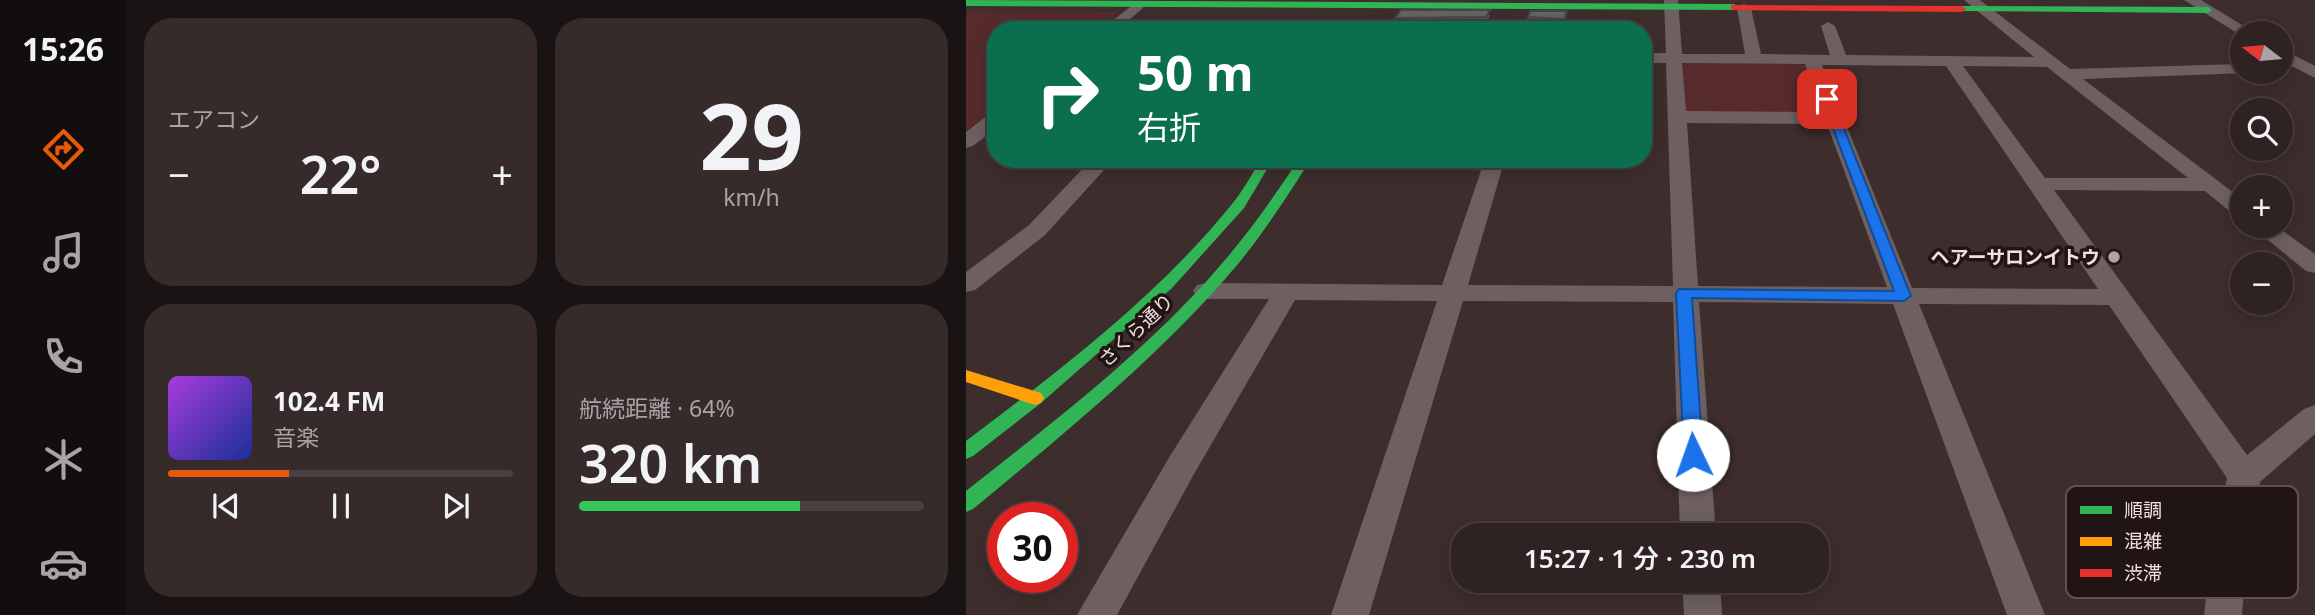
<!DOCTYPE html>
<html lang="ja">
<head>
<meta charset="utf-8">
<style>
  :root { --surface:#2e2222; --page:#362a2a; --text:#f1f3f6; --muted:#a7a4a5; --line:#493f40; --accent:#ea580c }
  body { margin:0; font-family:"Noto Sans","Noto Sans JP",sans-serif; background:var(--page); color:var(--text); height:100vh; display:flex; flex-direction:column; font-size:26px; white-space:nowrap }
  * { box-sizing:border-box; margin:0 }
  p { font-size:23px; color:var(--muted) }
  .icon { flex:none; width:38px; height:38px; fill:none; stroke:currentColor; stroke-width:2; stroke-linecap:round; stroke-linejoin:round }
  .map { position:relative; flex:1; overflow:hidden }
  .panel { display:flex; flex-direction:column; gap:18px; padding:18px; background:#191313; width:840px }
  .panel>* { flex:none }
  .banner { position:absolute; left:21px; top:21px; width:665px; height:147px; border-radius:28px; box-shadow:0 4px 18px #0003,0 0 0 2px var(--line); background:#0b6e4f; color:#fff; overflow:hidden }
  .needle { width:46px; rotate:286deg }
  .controls { position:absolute; left:1264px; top:21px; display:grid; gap:14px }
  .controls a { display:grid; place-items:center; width:63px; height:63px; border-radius:50%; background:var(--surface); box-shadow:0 4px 18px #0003,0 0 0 2px var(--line); font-size:35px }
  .speed { position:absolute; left:21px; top:502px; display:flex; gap:14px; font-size:35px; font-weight:700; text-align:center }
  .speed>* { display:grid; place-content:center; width:91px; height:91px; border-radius:50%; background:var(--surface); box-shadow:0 4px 18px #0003,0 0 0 2px var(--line); line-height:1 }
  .speed .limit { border:10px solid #d22; background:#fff; color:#111 }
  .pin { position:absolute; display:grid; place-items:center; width:60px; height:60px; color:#fff; margin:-30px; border-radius:14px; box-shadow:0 4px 10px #0006 }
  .me { position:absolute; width:77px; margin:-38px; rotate:357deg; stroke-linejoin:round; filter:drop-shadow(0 0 5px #0008) }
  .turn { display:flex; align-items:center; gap:24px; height:147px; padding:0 35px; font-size:32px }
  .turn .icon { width:91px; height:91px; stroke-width:2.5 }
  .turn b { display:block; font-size:49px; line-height:60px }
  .big { font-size:52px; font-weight:600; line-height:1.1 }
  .panel .widget { flex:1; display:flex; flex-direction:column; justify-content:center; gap:10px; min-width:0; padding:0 24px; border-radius:28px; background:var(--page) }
  .panel .dial { align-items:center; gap:0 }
  .dial b { font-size:91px; line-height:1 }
  .song { display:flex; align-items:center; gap:21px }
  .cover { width:84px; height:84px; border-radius:10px; background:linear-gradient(135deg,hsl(280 70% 55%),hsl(230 70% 35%)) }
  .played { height:7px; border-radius:4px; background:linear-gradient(90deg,var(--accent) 35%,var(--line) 35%) }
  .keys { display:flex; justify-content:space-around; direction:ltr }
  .heat { display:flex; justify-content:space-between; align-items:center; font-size:38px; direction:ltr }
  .charge { height:10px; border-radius:5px; background:linear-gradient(90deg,#34c759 64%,var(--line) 0) }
  .panel .tiles { flex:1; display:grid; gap:18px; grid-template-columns:repeat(2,1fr) }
  .trip { position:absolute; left:485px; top:523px; width:378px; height:70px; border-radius:28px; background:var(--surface); box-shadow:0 4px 18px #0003,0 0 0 2px var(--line); font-weight:600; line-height:70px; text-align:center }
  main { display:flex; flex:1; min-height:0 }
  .dock { display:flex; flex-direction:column; width:126px; justify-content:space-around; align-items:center; background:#120e0e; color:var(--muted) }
  .dock .icon { width:49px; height:49px }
  .dock .on { color:var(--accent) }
  .dock b { font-size:32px; color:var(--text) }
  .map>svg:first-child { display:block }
  .green { fill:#572b2c }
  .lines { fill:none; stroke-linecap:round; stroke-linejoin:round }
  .street { fill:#6e6060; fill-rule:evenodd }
  .fast { fill:#30b455; fill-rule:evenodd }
  .slow { fill:#ff9f0a; fill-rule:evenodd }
  .jam { fill:#e5322d; fill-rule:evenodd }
  .wall { fill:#565755 }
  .building { fill:#646563; stroke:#464745; stroke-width:2 }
  .route { fill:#1a73e8; stroke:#114b97; stroke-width:2 }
  .poi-dot { fill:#b4a1a0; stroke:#211414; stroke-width:2.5 }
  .labels { text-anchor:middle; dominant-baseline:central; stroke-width:7; stroke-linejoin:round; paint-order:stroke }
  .poi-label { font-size:19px; font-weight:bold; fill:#f3dfde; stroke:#211414; text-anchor:end }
  .street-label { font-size:19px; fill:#f3dfde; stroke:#211414 }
  .key { fill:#211414; stroke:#605151; stroke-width:2 }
  .key-label { font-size:19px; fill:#f3dfde }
</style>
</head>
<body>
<main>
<nav class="dock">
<b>15:26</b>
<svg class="icon on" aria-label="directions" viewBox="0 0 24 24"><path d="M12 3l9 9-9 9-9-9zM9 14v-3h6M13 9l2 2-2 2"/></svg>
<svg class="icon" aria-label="music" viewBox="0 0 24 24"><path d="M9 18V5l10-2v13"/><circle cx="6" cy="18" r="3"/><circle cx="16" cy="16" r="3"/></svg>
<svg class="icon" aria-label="phone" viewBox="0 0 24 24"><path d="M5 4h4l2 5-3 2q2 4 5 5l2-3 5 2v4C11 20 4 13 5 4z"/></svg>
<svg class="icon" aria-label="climate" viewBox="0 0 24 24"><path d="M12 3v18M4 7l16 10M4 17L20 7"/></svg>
<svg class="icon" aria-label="car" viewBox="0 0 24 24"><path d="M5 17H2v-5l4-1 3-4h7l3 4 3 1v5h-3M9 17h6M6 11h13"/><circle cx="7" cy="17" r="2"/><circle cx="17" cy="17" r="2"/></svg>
</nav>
<section class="panel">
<div class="tiles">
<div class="widget"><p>エアコン</p>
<div class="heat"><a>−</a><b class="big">22°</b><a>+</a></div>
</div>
<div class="widget dial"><b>29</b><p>km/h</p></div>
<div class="widget">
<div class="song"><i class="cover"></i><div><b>102.4 FM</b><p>音楽</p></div></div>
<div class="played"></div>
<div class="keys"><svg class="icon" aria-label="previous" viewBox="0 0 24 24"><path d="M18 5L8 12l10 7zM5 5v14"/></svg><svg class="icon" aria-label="pause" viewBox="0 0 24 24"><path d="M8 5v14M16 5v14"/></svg><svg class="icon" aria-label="next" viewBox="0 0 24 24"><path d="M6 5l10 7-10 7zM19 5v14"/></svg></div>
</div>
<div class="widget"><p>航続距離 · 64%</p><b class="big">320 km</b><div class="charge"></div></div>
</div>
</section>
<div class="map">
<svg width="1349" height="615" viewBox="0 0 1349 615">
  <rect width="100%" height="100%" fill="#3e2d2d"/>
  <path class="green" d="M0,11L153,12L130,30H30V108L0,131Z
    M720,62L841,65L857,113L718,112L715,65Z"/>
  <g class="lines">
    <path class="street" d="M698,0H712L716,54H779L771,8L778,4L785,8L795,54L864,55L855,26L862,22L869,26L880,55L1068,57L998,0H1014L1104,69L1276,64V72L1282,73L1117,79L1276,199V217L1268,215L1239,191L1088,190L1281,455L1338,409L1349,405V434L1294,482L1280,563L1276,615H1238L1244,563L1261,478L1143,305L953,304L1079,615H1041L927,304L733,302L750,536H714L707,302L497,301L403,615H365L471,301L329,300L228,474L151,615H111L204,456L303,299H240L231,297L227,291L231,285L240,283L476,285L519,159H539L502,285L707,286L700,63H677V53H700ZM716,63L839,64L857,112L720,111ZM856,65L980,66L1132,289L946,288ZM997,66L1081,67L1222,178H1079ZM721,123L861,124L921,287L732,286Z
      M1218,0H1235L1289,33H1276V36Z
      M172,1L177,2V8L151,30H134Z
      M1314,48L1349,66V78L1314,60Z
      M30,112V128L7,146L0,148V132L23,114Z
      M126,159H148L79,235L9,290L0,292V272L63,225Z
      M1285,226H1310L1349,254V273L1340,271Z
      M716,581H754L756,615H718Z"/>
    <path class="fast" d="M0,0L768,4L772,7L768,10L0,6Z
      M996,6L1242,7L1246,10L1242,13L993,11L992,9Z
      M295,159H307L278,208L206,288L75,403L7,456L0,459V441C94,370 192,296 266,204C277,191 286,174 295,159Z
      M333,159H345C322,195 299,231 272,264C194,356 100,432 7,509L0,512V491C92,418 189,345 264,254C289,224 311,192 333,159Z"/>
    <path class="slow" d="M0,370L75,393L78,398L75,403L69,405L0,382Z"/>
    <path class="jam" d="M765,5L996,6L1000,9L996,12L768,10L765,9Z"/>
  </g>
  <path class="wall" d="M601,11V15L598,24L562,21V17Z
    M524,15L521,22H430L429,18Z"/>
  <path class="building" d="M435,10H524L520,17L429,18Z
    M564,11H601L598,19L562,17Z"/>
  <path class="route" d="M861,95L866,99L945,296L938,301L726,298L737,455L734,460L727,462L721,460L718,455L710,293L713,289L928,291L856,99Z"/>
  <circle class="poi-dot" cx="1148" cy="257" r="7"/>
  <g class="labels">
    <g class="poi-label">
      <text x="1134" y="257">ヘアーサロンイトウ</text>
    </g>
    <g class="street-label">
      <text transform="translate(170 330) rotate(-44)">さくら通り</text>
    </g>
  </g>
  <rect x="1100" y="486" width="232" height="112" rx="10" class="key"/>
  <rect x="1114" y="506" width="32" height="8" fill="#30b455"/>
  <rect x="1114" y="537" width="32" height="9" fill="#ff9f0a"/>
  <rect x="1114" y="569" width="32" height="8" fill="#e5322d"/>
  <g class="key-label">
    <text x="1158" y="517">順調</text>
    <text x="1158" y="548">混雑</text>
    <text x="1158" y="580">渋滞</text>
  </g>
</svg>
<div class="controls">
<a><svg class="needle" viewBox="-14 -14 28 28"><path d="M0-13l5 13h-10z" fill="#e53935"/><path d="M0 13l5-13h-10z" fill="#a7a4a5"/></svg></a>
<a><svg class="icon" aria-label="search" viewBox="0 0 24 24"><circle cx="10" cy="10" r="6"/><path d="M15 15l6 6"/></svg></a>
<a>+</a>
<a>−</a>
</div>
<div class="speed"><div class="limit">30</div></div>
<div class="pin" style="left:861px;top:99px;background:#d93025"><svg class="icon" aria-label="arrive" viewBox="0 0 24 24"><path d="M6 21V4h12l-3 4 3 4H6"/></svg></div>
<svg class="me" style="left:727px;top:455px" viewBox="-20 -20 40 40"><circle r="19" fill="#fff"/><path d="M0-13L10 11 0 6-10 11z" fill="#1a73e8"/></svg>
<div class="trip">15:27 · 1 分 · 230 m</div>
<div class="banner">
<div class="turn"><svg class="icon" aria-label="right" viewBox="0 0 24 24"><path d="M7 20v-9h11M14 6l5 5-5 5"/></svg><div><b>50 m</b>右折</div></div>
</div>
</div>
</main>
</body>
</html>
